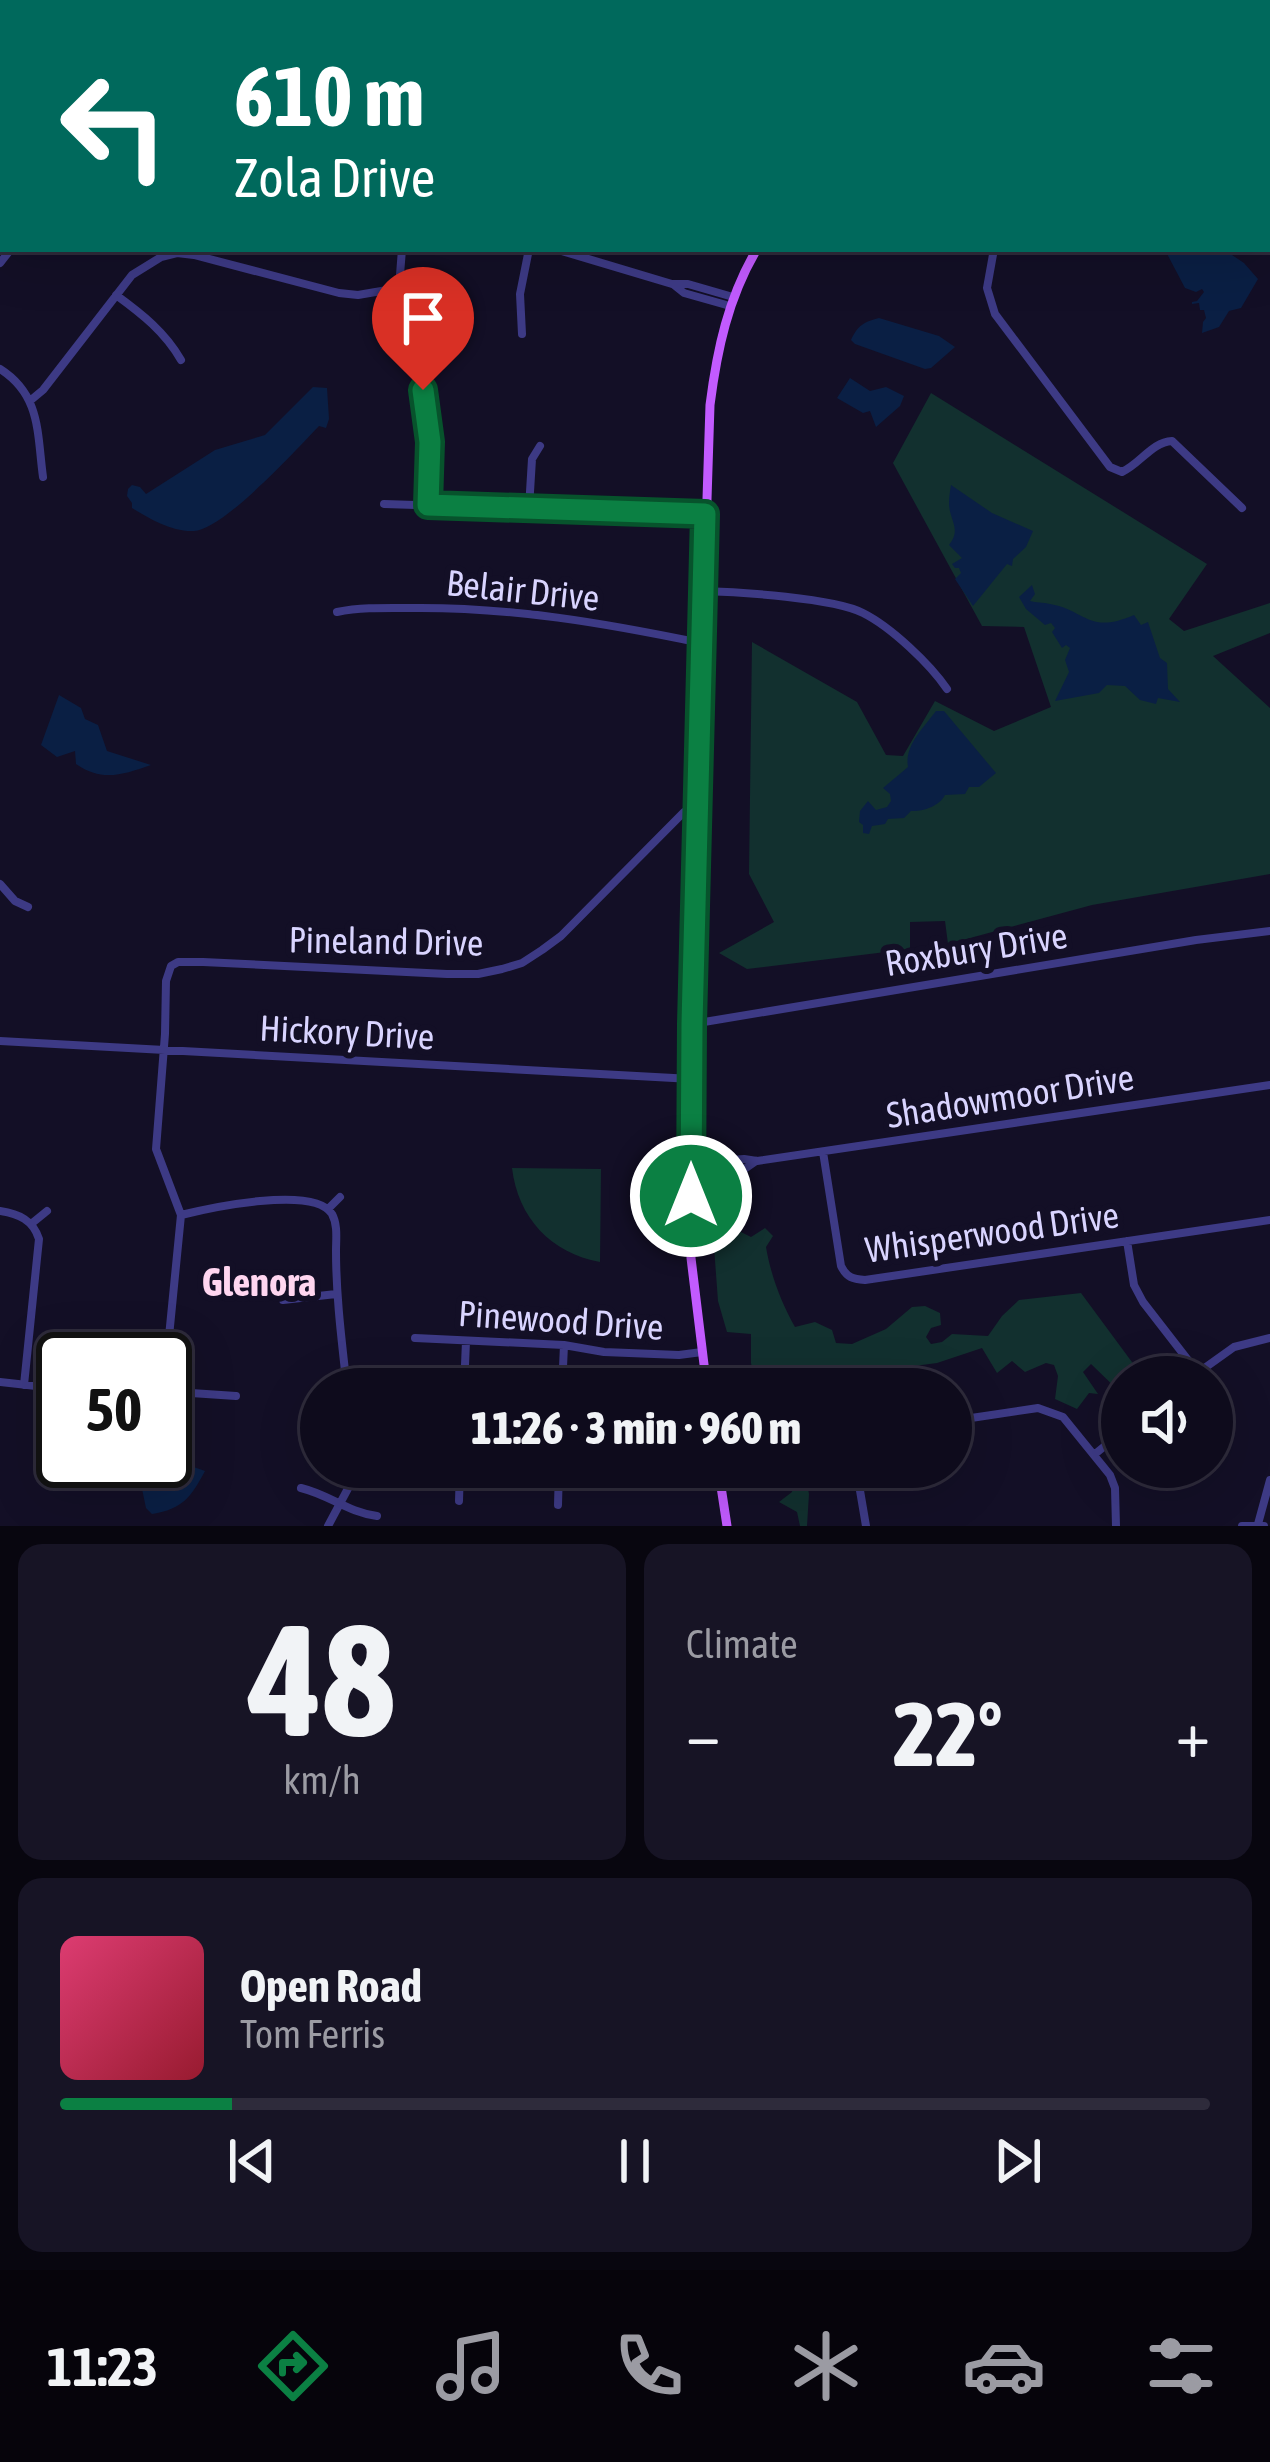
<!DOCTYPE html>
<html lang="en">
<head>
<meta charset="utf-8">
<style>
  :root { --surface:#0e0b1c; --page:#171425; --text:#f1f3f6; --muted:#9b9ba3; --line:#2e2b3b; --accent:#0b8043 }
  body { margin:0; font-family:"Asap Condensed",sans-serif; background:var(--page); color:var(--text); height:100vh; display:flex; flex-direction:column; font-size:45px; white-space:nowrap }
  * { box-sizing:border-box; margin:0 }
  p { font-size:39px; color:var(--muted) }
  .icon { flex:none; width:66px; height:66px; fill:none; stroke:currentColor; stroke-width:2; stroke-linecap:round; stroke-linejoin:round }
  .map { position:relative; height:1526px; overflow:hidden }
  .sheet { display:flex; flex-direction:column; gap:18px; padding:18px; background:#08060f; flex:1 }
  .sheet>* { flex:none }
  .hud { position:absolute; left:0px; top:0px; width:1272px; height:252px; box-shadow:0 12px 48px #0002,0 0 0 3px var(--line); background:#00695c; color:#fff; overflow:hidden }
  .buttons { position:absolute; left:1101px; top:1356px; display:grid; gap:24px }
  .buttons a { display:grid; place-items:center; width:132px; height:132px; border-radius:50%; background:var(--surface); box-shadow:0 12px 48px #0002,0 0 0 3px var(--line); font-size:60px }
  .speed { position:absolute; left:36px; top:1332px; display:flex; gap:24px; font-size:60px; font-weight:700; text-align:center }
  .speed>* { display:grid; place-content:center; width:156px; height:156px; border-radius:50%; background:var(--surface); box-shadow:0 12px 48px #0002,0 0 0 3px var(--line); line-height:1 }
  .speed .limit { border:6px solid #111; border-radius:18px; background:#fff; color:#111 }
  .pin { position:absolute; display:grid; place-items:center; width:102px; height:102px; color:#fff; margin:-123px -51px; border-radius:50% 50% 50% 0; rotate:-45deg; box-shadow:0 0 12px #0007 }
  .pin .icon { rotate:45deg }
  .me { position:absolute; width:132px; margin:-66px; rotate:0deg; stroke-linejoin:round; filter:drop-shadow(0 0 9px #0008) }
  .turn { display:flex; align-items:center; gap:42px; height:252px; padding:0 36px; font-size:54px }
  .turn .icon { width:156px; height:156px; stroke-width:2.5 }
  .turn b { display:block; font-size:84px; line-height:102px }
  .big { font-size:90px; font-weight:800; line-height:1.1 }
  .sheet .card { flex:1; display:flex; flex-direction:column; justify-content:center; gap:18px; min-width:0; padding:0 42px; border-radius:24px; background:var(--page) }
  .sheet .dial { align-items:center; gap:0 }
  .dial b { font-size:156px; line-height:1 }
  .song { display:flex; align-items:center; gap:36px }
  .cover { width:144px; height:144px; border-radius:18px; background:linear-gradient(135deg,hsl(340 70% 55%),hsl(350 70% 35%)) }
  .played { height:12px; border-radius:6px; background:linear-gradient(90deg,var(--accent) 15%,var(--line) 15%) }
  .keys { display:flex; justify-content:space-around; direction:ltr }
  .heat { display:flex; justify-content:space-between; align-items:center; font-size:66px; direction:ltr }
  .sheet .tiles { flex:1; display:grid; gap:18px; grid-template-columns:1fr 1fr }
  .card:last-child { grid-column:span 2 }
  .trip { position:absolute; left:300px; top:1368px; width:672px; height:120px; border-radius:60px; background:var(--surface); box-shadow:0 12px 48px #0002,0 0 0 3px var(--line); font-weight:800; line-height:120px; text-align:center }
  .tabs { display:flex; height:192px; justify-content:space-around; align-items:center; background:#06040b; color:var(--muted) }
  .tabs .icon { width:84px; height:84px }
  .tabs .current { color:var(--accent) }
  .tabs b { font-size:54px; color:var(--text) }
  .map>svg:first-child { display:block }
  .green { fill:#12302f }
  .water { fill:#0a1f44 }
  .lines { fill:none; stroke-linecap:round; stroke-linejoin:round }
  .minor { stroke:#3d3a85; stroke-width:8 }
  .major { stroke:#c25bff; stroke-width:9 }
  .route-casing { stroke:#07532c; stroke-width:30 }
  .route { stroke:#0b8043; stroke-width:21 }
  .labels { text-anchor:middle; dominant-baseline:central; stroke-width:12; stroke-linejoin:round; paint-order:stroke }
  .street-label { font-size:36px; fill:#d9d4ff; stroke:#130f26 }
  .neighbourhood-label { font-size:39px; font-weight:bold; fill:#ffd6f0; stroke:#130f26 }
</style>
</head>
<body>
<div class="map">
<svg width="1270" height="1526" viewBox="0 0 1270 1526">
  <rect width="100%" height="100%" fill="#130f26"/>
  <path class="green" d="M931,393L1207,564L1169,619L1184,631L1270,603V633L1213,656L1270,708V874L1092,905L948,944L945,921L910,922V949L747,969L719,953L774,922L749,874L752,642L857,702L886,755L903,756L935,701L994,731L1051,707L1024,627L982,626L893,463Z
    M512,1168L601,1169L600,1262C551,1253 518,1218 512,1168Z
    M738,1175L725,1187L724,1207L734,1213L741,1232L751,1237L765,1228L773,1236L766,1247C771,1276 781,1302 795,1327L815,1322L832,1330L836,1343L852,1344L886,1329L912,1307L925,1306L940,1313L941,1325L931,1328L926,1337L931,1344L942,1342L952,1334L988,1336L1002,1316L1019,1300L1081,1293L1143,1377H1122V1394L1091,1364L1083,1372L1098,1394L1089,1393L1077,1409L1055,1399L1058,1376L1054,1365L1046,1363L1025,1372L1012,1361L997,1373L982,1348L937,1363L876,1371L869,1383L840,1384L827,1375H819L815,1389H756L751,1363V1334L727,1332L718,1301L709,1179Z
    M764,1467H804L809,1494L807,1526H800L797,1512L779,1502L792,1492L795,1474L764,1470Z"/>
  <path class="water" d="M1223,249L1244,263L1258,279L1241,308L1229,311L1219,327L1202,333L1203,322L1206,318L1204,310H1200L1199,303L1192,304V302L1197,301L1204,292L1202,289L1196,292L1185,288L1165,250Z
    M879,318L939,336L955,347L931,368L925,369L855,344L851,340C858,325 864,322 879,318Z
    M850,378L870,391L886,387L904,396L900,406L876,427L870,411L863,413L837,398Z
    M313,387L327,388L329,419L326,428L319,426C297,449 223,530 194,531C172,532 150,519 132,508V503L127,496L128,489L132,485L140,487L146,494L215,450L265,435Z
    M951,485L992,513L1033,531L1026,547L1013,559L1012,566L1007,564L973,606L955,579L961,573L959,568H955L952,564L962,558L949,545C962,529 949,520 949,503C949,497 950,491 951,485Z
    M1032,585L1035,594L1030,601C1036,603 1043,602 1050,604C1086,610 1088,635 1134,615L1141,625L1148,622L1160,658L1167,663L1168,689L1180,702L1158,698L1156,704L1140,700L1125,686L1107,685L1099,693L1055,701L1069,672L1065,660L1070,648L1066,645L1062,648L1052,632L1055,628L1051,623L1045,625L1026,609L1019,597Z
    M59,695L81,708L85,719L98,725L107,751L151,765C122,775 102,782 76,764L75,751L57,757L41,745Z
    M936,711H944L996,773L979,787H969L965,794L945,795C940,806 922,812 911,811L904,818L888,819L885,824L872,826L869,834L863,833V825L859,822L860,811L868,801L876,810L887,807L891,801L890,794L883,788L908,767C904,746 924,727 936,711Z
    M137,1465H188L205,1471C191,1497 183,1509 152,1514L146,1508Z"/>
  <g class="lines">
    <path class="minor" d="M681,0L693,3
      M935,0L943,3
      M208,3L209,0
      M412,3L413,0
      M1269,127H1270
      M402,249L399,288L428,417V505
      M555,249L672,284H688L733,297
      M994,249L987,288L995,314L1110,467L1122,472C1140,464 1152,442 1172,441L1242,508
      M0,263L11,249
      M674,285L684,293L730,306
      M116,295C142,314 165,332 181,360
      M522,334L520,294L529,249
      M0,369C41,395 37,433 43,477
      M31,400L43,390L132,275L161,257L177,253L194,255L339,293L358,295L399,288
      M384,504L705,514
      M529,508L532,459L540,446
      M703,591C739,592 834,598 863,613C891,627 930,664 947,689
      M337,612C362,607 387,608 412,608C512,607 604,623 701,643
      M0,884L15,901L28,907
      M692,1024L1196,940L1270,931
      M0,1041L692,1079
      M823,1152L841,1266C847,1278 853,1279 865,1280L1270,1220
      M691,1163L744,1159L757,1161L1270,1085
      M691,1176L746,1168L756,1161
      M328,1209L340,1197
      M0,1211C19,1214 33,1220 39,1239L24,1385
      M181,1215C209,1208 314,1185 332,1214C338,1225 336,1239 336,1251C336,1297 342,1343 347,1389
      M31,1224L47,1211
      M1127,1241L1134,1285L1143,1302L1198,1373
      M283,1300L336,1294
      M415,1338L564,1345L604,1352L679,1355L702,1352
      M165,1377L181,1215L156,1149L165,1034L166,981L171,966L178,962H203L447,974H478L502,969L522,963L542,950L561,936L684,812L697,813
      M1192,1377L1234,1347L1270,1338
      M0,1382L63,1389
      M464,1389L466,1341
      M562,1389L564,1345
      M165,1395L191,1393L236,1396
      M951,1421L1038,1408L1063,1417L1110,1475L1115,1488L1116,1526
      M1095,1454L1122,1432
      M856,1467L866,1526
      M301,1488C330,1495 347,1512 377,1516
      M459,1501L460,1467
      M558,1505L559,1467
      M1258,1524L1270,1480
      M328,1526L352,1481L355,1467
      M1242,1526H1264"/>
    <path class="major" d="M918,3L920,0
      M707,1389L691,1258V1163L697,813L710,405C717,350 728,298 757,249
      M718,1467L727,1526"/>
  </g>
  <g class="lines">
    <g class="route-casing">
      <path id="route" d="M423,390L430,442L428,505L705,514L692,1024L691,1196"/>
    </g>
    <use href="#route" class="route"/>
  </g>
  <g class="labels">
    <g class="street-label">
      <text transform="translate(523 590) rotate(6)">Belair Drive</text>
      <text transform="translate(386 941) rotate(1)">Pineland Drive</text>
      <text transform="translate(976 949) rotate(-9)">Roxbury Drive</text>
      <text transform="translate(347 1032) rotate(3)">Hickory Drive</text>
      <text transform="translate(1010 1096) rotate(-9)">Shadowmoor Drive</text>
      <text transform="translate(992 1232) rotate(-8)">Whisperwood Drive</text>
      <text transform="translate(561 1320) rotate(4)">Pinewood Drive</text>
    </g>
    <g class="neighbourhood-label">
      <text x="259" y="1282">Glenora</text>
    </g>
  </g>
</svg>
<div class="buttons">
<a><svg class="icon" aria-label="sound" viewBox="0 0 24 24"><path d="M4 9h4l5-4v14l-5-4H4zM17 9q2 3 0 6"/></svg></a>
</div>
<div class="speed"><div class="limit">50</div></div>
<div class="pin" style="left:423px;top:390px;background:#d93025"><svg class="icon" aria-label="arrive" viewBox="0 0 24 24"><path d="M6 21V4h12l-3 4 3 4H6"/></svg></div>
<svg class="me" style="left:691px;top:1196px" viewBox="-20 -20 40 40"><circle r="17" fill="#0b8043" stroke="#fff" stroke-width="3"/><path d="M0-11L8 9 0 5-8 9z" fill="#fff"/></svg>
<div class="trip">11:26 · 3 min · 960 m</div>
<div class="hud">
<div class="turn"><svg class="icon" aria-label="left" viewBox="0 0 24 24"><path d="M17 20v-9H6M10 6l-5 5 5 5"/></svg><div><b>610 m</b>Zola Drive</div></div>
</div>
</div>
<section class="sheet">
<div class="tiles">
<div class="card dial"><b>48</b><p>km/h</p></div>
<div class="card"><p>Climate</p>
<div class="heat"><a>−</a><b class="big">22°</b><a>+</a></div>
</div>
<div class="card">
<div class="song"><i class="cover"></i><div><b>Open Road</b><p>Tom Ferris</p></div></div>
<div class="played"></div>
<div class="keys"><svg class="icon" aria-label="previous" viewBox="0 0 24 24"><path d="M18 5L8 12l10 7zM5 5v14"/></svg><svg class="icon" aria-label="pause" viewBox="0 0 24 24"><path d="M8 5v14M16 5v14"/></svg><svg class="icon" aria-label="next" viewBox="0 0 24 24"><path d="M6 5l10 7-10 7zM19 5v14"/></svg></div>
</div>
</div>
</section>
<nav class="tabs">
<b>11:23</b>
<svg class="icon current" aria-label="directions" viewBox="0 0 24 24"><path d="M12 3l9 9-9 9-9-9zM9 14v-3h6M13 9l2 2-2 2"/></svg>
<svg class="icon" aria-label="music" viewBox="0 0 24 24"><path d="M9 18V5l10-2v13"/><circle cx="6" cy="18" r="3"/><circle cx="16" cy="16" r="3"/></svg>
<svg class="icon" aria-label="phone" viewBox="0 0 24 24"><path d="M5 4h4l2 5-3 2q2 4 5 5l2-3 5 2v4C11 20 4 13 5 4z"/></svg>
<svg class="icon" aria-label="climate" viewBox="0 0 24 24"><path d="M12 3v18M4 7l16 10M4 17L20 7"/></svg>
<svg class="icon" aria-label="car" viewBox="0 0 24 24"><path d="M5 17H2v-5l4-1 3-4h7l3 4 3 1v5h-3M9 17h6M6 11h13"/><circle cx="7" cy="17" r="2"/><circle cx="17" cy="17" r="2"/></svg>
<svg class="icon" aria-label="filters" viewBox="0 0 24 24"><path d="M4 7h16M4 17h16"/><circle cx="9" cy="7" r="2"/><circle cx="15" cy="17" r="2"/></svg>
</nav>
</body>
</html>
